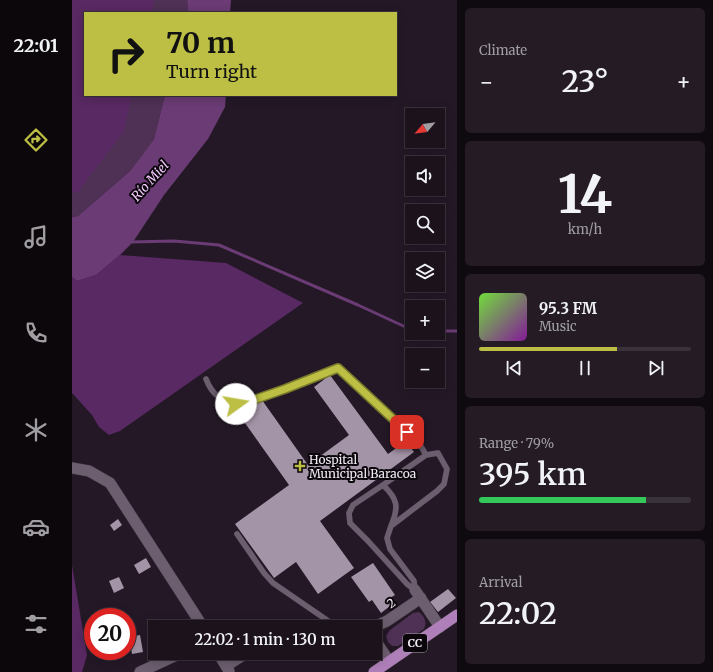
<!DOCTYPE html>
<html lang="en">
<head>
<meta charset="utf-8">
<style>
  :root { --surface:#1b121c; --page:#241b25; --text:#f1f3f6; --muted:#a09ea3; --line:#39323b; --accent:#bcbf43 }
  body { margin:0; font-family:Merriweather,serif; background:var(--page); color:var(--text); height:100vh; display:flex; flex-direction:column; font-size:15px; white-space:nowrap }
  * { box-sizing:border-box; margin:0 }
  p { font-size:13px; color:var(--muted) }
  .icon { flex:none; width:22px; height:22px; fill:none; stroke:currentColor; stroke-width:2; stroke-linecap:round; stroke-linejoin:round }
  .map { position:relative; flex:1; overflow:hidden }
  .sheet { display:flex; flex-direction:column; gap:8px; padding:8px; background:#0f0a0f; width:256px }
  .sheet>* { flex:none }
  .guide { position:absolute; left:12px; top:12px; width:313px; height:84px; border-radius:0px; box-shadow:0 2px 10px #0003,0 0 0 1px var(--line); background:#bcbf43; color:#111; overflow:hidden }
  .needle { width:26px; rotate:241deg }
  .fabs { position:absolute; left:333px; top:108px; display:grid; gap:8px }
  .fabs a { display:grid; place-items:center; width:40px; height:40px; border-radius:0px; background:var(--surface); box-shadow:0 2px 10px #0003,0 0 0 1px var(--line); font-size:20px }
  .speed { position:absolute; left:12px; top:608px; display:flex; gap:8px; font-size:20px; font-weight:700; text-align:center }
  .speed>* { display:grid; place-content:center; width:52px; height:52px; border-radius:50%; background:var(--surface); box-shadow:0 2px 10px #0003,0 0 0 1px var(--line); line-height:1 }
  .speed .limit { border:6px solid #d22; background:#fff; color:#111 }
  .pin { position:absolute; display:grid; place-items:center; width:34px; height:34px; color:#fff; margin:-17px; border-radius:8px; box-shadow:0 2px 6px #0006 }
  .me { position:absolute; width:44px; margin:-22px; rotate:77deg; stroke-linejoin:round; filter:drop-shadow(0 0 3px #0008) }
  .turn { display:flex; align-items:center; gap:14px; height:84px; padding:0 16px; font-size:18px }
  .turn .icon { width:52px; height:52px; stroke-width:2.5 }
  .turn b { display:block; font-size:28px; line-height:34px }
  .big { font-size:30px; font-weight:600; line-height:1.1 }
  .sheet .widget { flex:1; display:flex; flex-direction:column; justify-content:center; gap:6px; min-width:0; padding:0 14px; border-radius:6px; background:var(--page) }
  .sheet .dial { align-items:center; gap:0 }
  .dial b { font-size:52px; line-height:1 }
  .song { display:flex; align-items:center; gap:12px }
  .cover { width:48px; height:48px; border-radius:6px; background:linear-gradient(135deg,hsl(100 70% 55%),hsl(290 70% 35%)) }
  .played { height:4px; border-radius:2px; background:linear-gradient(90deg,var(--accent) 65%,var(--line) 65%) }
  .keys { display:flex; justify-content:space-around; direction:ltr }
  .heat { display:flex; justify-content:space-between; align-items:center; font-size:22px; direction:ltr }
  .charge { height:6px; border-radius:3px; background:linear-gradient(90deg,#34c759 79%,var(--line) 0) }
  .trip { position:absolute; left:76px; top:620px; width:234px; height:40px; border-radius:0px; background:var(--surface); box-shadow:0 2px 10px #0003,0 0 0 1px var(--line); font-weight:600; line-height:40px; text-align:center }
  main { display:flex; flex:1; min-height:0 }
  .menu { display:flex; flex-direction:column; width:72px; justify-content:space-around; align-items:center; background:#0b070b; color:var(--muted) }
  .menu .icon { width:28px; height:28px }
  .menu .selected { color:var(--accent) }
  .menu b { font-size:18px; color:var(--text) }
  .map>svg:first-child { display:block }
  .green { fill:#4e3154 }
  .forest { fill:#582962 }
  .water { fill:#6a3b74 }
  .lines { fill:none; stroke-linecap:round; stroke-linejoin:round }
  .stream { stroke:#6a3b74; stroke-width:3 }
  .building { fill:#a494a7 }
  .service-casing { stroke:#3b323d; stroke-width:6 }
  .minor-casing { stroke:#3b323d; stroke-width:12 }
  .primary-casing { stroke:#3b323d; stroke-width:12 }
  .service { stroke:#6c5e6f; stroke-width:5.5 }
  .minor { stroke:#6c5e6f; stroke-width:11 }
  .primary { stroke:#af7fb9; stroke-width:11 }
  .route-casing { stroke:#7a7c2c; stroke-width:10 }
  .route { stroke:#bcbf43; stroke-width:7 }
  .poi-dot { fill:#bcbf43; stroke:#0a060b; stroke-width:1.5 }
  .labels { text-anchor:middle; dominant-baseline:central; stroke-width:4; stroke-linejoin:round; paint-order:stroke }
  .shield { fill:#0a060b; stroke:#aca6ae; stroke-width:1 }
  .shield-label { font-size:11px; font-weight:bold; fill:#f2eaf4 }
  .poi-label { font-size:12px; fill:#f2eaf4; stroke:#0a060b; text-anchor:start }
  .street-label { font-size:12px; fill:#f2eaf4; stroke:#0a060b }
  .water-label { font-size:13px; font-style:italic; fill:#f5cbfe; stroke:#0a060b }
</style>
</head>
<body>
<main>
<nav class="menu">
<b>22:01</b>
<svg class="icon selected" aria-label="directions" viewBox="0 0 24 24"><path d="M12 3l9 9-9 9-9-9zM9 14v-3h6M13 9l2 2-2 2"/></svg>
<svg class="icon" aria-label="music" viewBox="0 0 24 24"><path d="M9 18V5l10-2v13"/><circle cx="6" cy="18" r="3"/><circle cx="16" cy="16" r="3"/></svg>
<svg class="icon" aria-label="phone" viewBox="0 0 24 24"><path d="M5 4h4l2 5-3 2q2 4 5 5l2-3 5 2v4C11 20 4 13 5 4z"/></svg>
<svg class="icon" aria-label="climate" viewBox="0 0 24 24"><path d="M12 3v18M4 7l16 10M4 17L20 7"/></svg>
<svg class="icon" aria-label="car" viewBox="0 0 24 24"><path d="M5 17H2v-5l4-1 3-4h7l3 4 3 1v5h-3M9 17h6M6 11h13"/><circle cx="7" cy="17" r="2"/><circle cx="17" cy="17" r="2"/></svg>
<svg class="icon" aria-label="filters" viewBox="0 0 24 24"><path d="M4 7h16M4 17h16"/><circle cx="9" cy="7" r="2"/><circle cx="15" cy="17" r="2"/></svg>
</nav>
<div class="map">
<svg width="385" height="672" viewBox="0 0 385 672">
  <rect width="100%" height="100%" fill="#241826"/>
  <path class="green" d="M0,0H115L116,13H13V95H93L82,139L58,171L6,216L0,217Z
    M347,612C353,617 355,622 352,629L326,646H320L316,642L314,636L318,630L341,613Z"/>
  <path class="forest" d="M0,0H82L80,13H13V95H60L52,131L6,192L0,193Z
    M48,255L154,263L231,303L48,431L37,435L27,427L20,415L0,393V277L5,281L24,275Z
    M0,565L15,655L10,672H0Z"/>
  <path class="water" d="M115,0H159L158,13H116Z
    M93,95H154L153,107L136,139L92,195L61,242L48,255L24,275L5,281L0,277V217L6,216L58,171L82,139Z"/>
  <g class="lines">
    <path class="stream" d="M58,242L102,241L147,245L286,305L340,330
      M366,331H385"/>
  </g>
  <path class="building" d="M258,375L316,454L334,441L342,452L248,521L282,568L246,594L224,562L202,578L163,524L217,485L168,416L190,400L236,465L277,435L242,387Z
    M46,519L50,525L42,531L38,525Z
    M74,558L79,567L67,574L62,565Z
    M301,563L323,595L318,598L322,603L309,613L300,600L297,602L279,577Z
    M47,577L52,588L42,593L37,581Z
    M376,589L384,598L366,612L358,602Z
    M83,631V649H78L75,632Z
    M68,635L71,652L60,654L57,637Z
    M40,651H52L53,655L41,657Z"/>
  <g class="lines">
    <g class="service-casing">
      <path id="service" d="M134,379C139,392 149,402 164,404C173,404 182,399 190,397C216,388 241,378 266,368L347,443L354,455
        M366,453L375,469L372,484L365,491L319,526L315,538L318,549L342,581L343,590L335,584L296,541L278,523L277,513L281,505L311,485L354,455Z
        M311,485C326,499 327,507 319,526
        M165,534L192,573L201,583L265,627"/>
    </g>
    <g class="minor-casing">
      <path id="minor" d="M0,468L17,471L38,483L131,627
        M343,590L368,627
        M302,627L315,621L349,598
        M303,640L317,661
        M146,653L157,671
        M154,666L168,657L176,653
        M68,672L109,653"/>
    </g>
    <g class="primary-casing">
      <path id="primary" d="M302,672L385,615"/>
    </g>
    <use href="#service" class="service"/>
    <use href="#minor" class="minor"/>
    <use href="#primary" class="primary"/>
  </g>
  <g class="lines">
    <g class="route-casing">
      <path id="route" d="M164,404H170L213,389L266,368L335,432"/>
    </g>
    <use href="#route" class="route"/>
  </g>
  <path class="poi-dot" d="M226 460h4v4h4v4h-4v4h-4v-4h-4v-4h4z"/>
  <g class="labels">
    <rect class="shield" x="331" y="634" width="24" height="18" rx="3"/>
    <g class="shield-label">
      <text x="343" y="643">CC</text>
    </g>
    <g class="poi-label">
      <text x="237" y="459">Hospital<tspan x="237" dy="14">Municipal Baracoa</tspan></text>
    </g>
    <g class="street-label">
      <text transform="translate(319 603) rotate(-33)">2</text>
    </g>
    <g class="water-label">
      <text transform="translate(78 181) rotate(-48)">Río Miel</text>
    </g>
  </g>
</svg>
<div class="fabs">
<a><svg class="needle" viewBox="-14 -14 28 28"><path d="M0-13l5 13h-10z" fill="#e53935"/><path d="M0 13l5-13h-10z" fill="#a09ea3"/></svg></a>
<a><svg class="icon" aria-label="sound" viewBox="0 0 24 24"><path d="M4 9h4l5-4v14l-5-4H4zM17 9q2 3 0 6"/></svg></a>
<a><svg class="icon" aria-label="search" viewBox="0 0 24 24"><circle cx="10" cy="10" r="6"/><path d="M15 15l6 6"/></svg></a>
<a><svg class="icon" aria-label="layers" viewBox="0 0 24 24"><path d="M12 4l9 5-9 5-9-5zM3 14l9 5 9-5"/></svg></a>
<a>+</a>
<a>−</a>
</div>
<div class="speed"><div class="limit">20</div></div>
<div class="pin" style="left:335px;top:432px;background:#d93025"><svg class="icon" aria-label="arrive" viewBox="0 0 24 24"><path d="M6 21V4h12l-3 4 3 4H6"/></svg></div>
<svg class="me" style="left:164px;top:404px" viewBox="-20 -20 40 40"><circle r="19" fill="#fff"/><path d="M0-13L10 11 0 6-10 11z" fill="#bcbf43"/></svg>
<div class="trip">22:02 · 1 min · 130 m</div>
<div class="guide">
<div class="turn"><svg class="icon" aria-label="right" viewBox="0 0 24 24"><path d="M7 20v-9h11M14 6l5 5-5 5"/></svg><div><b>70 m</b>Turn right</div></div>
</div>
</div>
<section class="sheet">
<div class="widget"><p>Climate</p>
<div class="heat"><a>−</a><b class="big">23°</b><a>+</a></div>
</div>
<div class="widget dial"><b>14</b><p>km/h</p></div>
<div class="widget">
<div class="song"><i class="cover"></i><div><b>95.3 FM</b><p>Music</p></div></div>
<div class="played"></div>
<div class="keys"><svg class="icon" aria-label="previous" viewBox="0 0 24 24"><path d="M18 5L8 12l10 7zM5 5v14"/></svg><svg class="icon" aria-label="pause" viewBox="0 0 24 24"><path d="M8 5v14M16 5v14"/></svg><svg class="icon" aria-label="next" viewBox="0 0 24 24"><path d="M6 5l10 7-10 7zM19 5v14"/></svg></div>
</div>
<div class="widget"><p>Range · 79%</p><b class="big">395 km</b><div class="charge"></div></div>
<div class="widget"><p>Arrival</p><b class="big">22:02</b></div>
</section>
</main>
</body>
</html>
